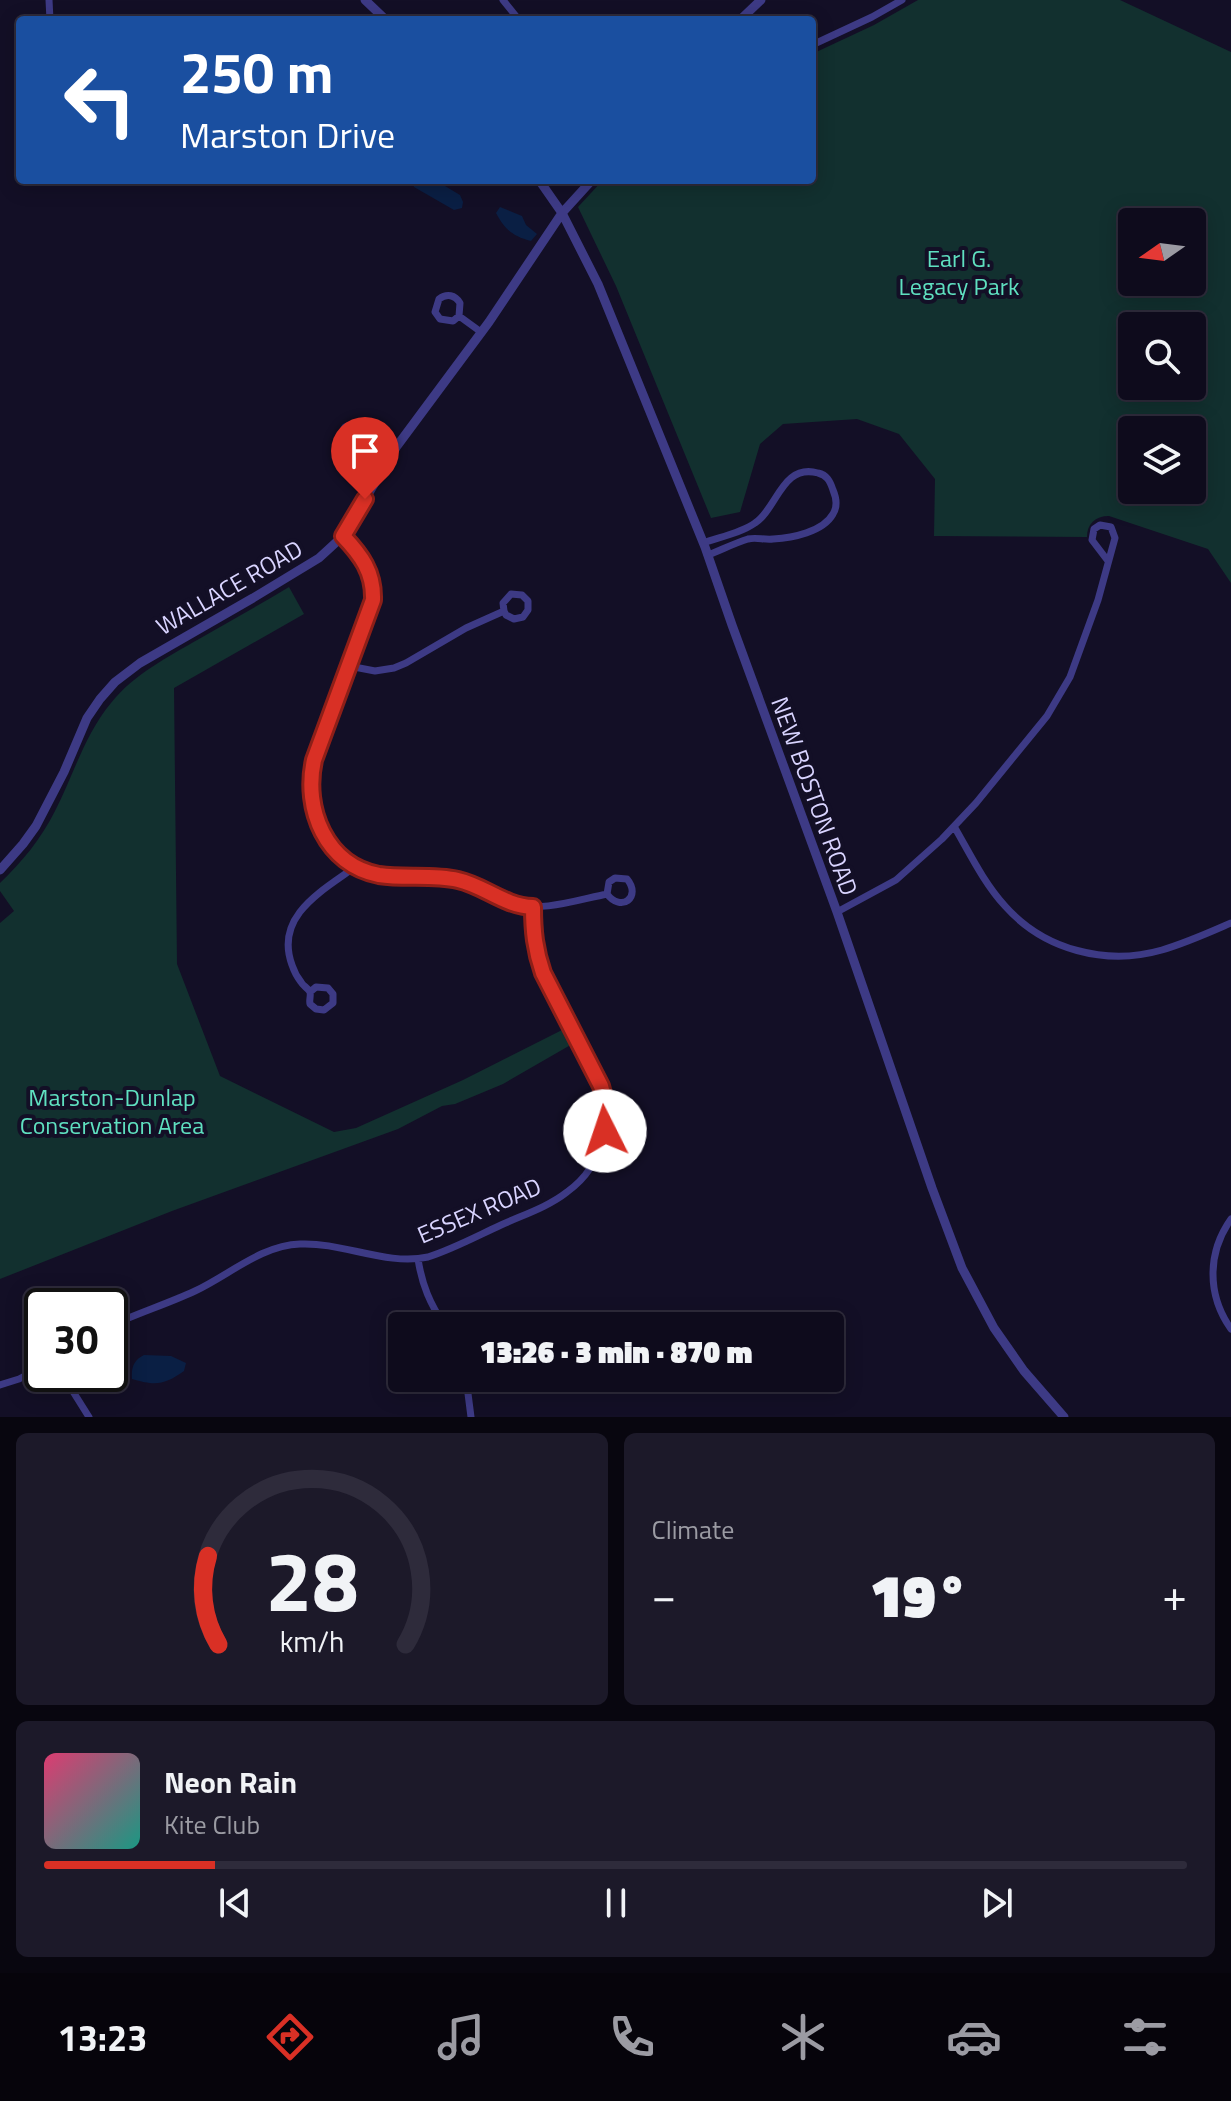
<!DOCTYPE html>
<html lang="en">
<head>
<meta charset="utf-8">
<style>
  :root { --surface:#0e0b1c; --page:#1c1929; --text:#f1f3f6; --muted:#9b9ba3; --line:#2e2b3b; --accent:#d93025 }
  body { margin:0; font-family:"Titillium Web",sans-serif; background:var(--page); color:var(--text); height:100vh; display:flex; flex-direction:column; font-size:30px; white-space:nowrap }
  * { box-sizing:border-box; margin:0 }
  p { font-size:26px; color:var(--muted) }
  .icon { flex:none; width:44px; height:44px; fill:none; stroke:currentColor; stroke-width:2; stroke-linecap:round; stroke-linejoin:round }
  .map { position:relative; height:1417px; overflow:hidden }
  .drawer { display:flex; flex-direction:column; gap:16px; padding:16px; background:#08060f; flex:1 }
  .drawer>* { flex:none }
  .hud { position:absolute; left:16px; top:16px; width:800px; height:168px; border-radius:8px; box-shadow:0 4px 20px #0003,0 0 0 2px var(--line); background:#1a4fa0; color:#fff; overflow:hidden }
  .needle { width:52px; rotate:256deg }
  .buttons { position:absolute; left:1118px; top:208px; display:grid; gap:16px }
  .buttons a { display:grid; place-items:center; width:88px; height:88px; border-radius:8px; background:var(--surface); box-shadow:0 4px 20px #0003,0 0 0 2px var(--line); font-size:40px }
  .speed { position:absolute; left:24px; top:1288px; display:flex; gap:16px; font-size:40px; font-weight:700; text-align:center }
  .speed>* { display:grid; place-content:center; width:104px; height:104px; border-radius:50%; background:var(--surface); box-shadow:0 4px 20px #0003,0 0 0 2px var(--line); line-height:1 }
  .speed .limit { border:4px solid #111; border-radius:12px; background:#fff; color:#111 }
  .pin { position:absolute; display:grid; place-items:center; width:68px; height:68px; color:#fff; margin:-82px -34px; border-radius:50% 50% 50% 0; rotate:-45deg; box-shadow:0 0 8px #0007 }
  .pin .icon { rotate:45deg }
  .me { position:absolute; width:88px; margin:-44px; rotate:356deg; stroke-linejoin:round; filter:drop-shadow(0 0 6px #0008) }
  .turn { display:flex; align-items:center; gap:28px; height:168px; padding:0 32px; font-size:36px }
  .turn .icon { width:104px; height:104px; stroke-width:2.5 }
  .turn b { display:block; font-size:56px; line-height:68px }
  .big { font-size:60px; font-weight:800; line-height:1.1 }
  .drawer .widget { flex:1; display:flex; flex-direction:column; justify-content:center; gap:12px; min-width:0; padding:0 28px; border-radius:12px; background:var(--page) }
  .drawer .dial { align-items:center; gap:0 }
  .dial svg { height:208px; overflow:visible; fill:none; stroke:var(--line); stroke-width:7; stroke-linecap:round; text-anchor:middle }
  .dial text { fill:var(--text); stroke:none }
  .song { display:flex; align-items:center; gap:24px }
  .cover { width:96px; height:96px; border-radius:12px; background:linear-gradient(135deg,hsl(340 70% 55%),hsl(170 70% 35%)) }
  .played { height:8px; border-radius:4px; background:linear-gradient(90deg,var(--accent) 15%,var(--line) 15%) }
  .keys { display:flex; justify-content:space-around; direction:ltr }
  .heat { display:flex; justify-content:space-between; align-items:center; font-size:44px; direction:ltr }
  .drawer .tiles { flex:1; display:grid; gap:16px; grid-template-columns:1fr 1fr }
  .widget:last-child { grid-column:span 2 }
  .trip { position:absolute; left:388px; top:1312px; width:456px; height:80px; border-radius:8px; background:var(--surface); box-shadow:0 4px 20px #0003,0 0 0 2px var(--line); font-weight:800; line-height:80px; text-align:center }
  .tab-bar { display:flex; height:128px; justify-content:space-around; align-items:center; background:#06040b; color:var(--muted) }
  .tab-bar .icon { width:56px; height:56px }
  .tab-bar .on { color:var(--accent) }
  .tab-bar b { font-size:36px; color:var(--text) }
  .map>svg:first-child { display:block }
  .green { fill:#12302f; fill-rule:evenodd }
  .water { fill:#0a1f44 }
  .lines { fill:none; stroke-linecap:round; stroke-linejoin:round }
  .minor { stroke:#3d3a85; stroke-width:7 }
  .tertiary { stroke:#3d3a85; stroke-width:9 }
  .route-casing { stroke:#8d1f18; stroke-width:20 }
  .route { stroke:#d93025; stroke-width:14 }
  .labels { text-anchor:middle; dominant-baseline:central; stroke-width:8; stroke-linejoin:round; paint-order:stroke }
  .park-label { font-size:24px; fill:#5fe0c0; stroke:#130f26 }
  .street-label { font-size:24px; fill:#d9d4ff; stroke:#130f26 }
</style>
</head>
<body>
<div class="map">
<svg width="1231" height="1417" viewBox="0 0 1231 1417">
  <rect width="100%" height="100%" fill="#130f26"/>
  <path class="green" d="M918,0H1120L1231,52V583L1208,549L1109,516C1095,516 1087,524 1087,537L934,536L935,479L899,434L857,419L783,424L760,444L740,512L711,518L616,286L578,207L603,180H812V54L874,25ZM1132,222H1192V282H1132ZM1132,326H1192V386H1132ZM1132,430H1192V490H1132Z
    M289,587L304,614L174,688L177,964L220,1076L334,1132L356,1128L463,1080L566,1028L574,1043L503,1084L455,1104L442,1106L398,1129L172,1211L0,1279V923L14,911L0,891V883C22,862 41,839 55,811C73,776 85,734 111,703C134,674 168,657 199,639C229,622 259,605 289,587Z"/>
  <path class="water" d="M412,180H435L460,195L463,202L462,208L454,210L414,187Z
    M500,207L522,216L526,225L537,234L531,241C513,236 505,230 496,213Z
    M144,1355L171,1356L186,1363L184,1371C164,1385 156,1386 132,1379C131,1367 134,1360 144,1355Z"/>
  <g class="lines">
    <path class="minor" d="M49,0L50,20
      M503,0L519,20
      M542,20H551
      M812,45L872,17L902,0
      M459,316L453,321L440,319L435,312L439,299C447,293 455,295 460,303L459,316L481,332
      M365,444L367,432L361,426L353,424L345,427L341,436C343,445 349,451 359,449L365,444L389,460
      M343,536C361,556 374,572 373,600L314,760C302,809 326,866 380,875C404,879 429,875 454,879C475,883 490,896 510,903C540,913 577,900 607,894C621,913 642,897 627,879L615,878L609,882L607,894
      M703,543C720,537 741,533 755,523C777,509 782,463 818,473C827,475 830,481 833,490C836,497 838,506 833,514C823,532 792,538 773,539C764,540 756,537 748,539C735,543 721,550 708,555
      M349,666L375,671L394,668L406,663L466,628L504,611L506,615L514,619L523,617L528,610V601L522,595L511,594L503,603L504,611
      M955,828C970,854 984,883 1005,906C1044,950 1106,966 1162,950C1186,943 1208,933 1231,923
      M837,912L896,880L942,839L976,803L1047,716L1070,677L1098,600L1115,538L1111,527L1100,525L1094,529L1092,540L1108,561
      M310,992L316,987L328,988L333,994V1003L324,1010L316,1009L310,1004C309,1000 311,996 310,992C308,988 303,986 301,982C297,977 294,971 292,965C274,916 322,891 355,867
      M1231,1219C1207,1253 1207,1295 1231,1329
      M418,1259C422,1285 430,1304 445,1326
      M110,1326C138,1313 167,1304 195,1291C229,1275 262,1245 300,1244C343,1242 386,1266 428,1257C453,1249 477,1236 501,1225C523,1215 548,1207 567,1192C606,1164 615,1113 594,1072C575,1032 538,982 533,938C532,928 533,917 533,907
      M62,1374L89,1417
      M466,1378L471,1417
      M0,1385L19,1379L42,1367"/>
    <path class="tertiary" d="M365,0L386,20
      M740,20L761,0
      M539,180L562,213L598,284L705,547L732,625L837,912L932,1188L962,1268L994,1328L1024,1371L1064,1417
      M0,870L23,844L36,826L64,772L87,718L100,699L115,682L140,663L253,598L319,558L343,536L397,446L489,322L562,213L592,180"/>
  </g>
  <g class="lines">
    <g class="route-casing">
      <path id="route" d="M365,499L343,536C361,555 374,572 373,600L314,760C303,809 326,865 379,875C405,879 432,874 458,880C485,886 504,906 533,907C533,931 535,950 543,973L601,1086L605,1101V1131"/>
    </g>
    <use href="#route" class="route"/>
  </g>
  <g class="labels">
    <g class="park-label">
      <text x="959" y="258">Earl G.<tspan x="959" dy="28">Legacy Park</tspan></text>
      <text x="112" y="1097">Marston-Dunlap<tspan x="112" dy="28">Conservation Area</tspan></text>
    </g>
    <g class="street-label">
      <text transform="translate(229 587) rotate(-30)">WALLACE ROAD</text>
      <text transform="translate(815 796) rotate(70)">NEW BOSTON ROAD</text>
      <text transform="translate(479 1210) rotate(-23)">ESSEX ROAD</text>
    </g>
  </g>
</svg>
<div class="buttons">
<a><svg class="needle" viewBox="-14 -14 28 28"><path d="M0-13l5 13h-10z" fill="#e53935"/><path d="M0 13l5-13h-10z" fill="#9b9ba3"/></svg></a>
<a><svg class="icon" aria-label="search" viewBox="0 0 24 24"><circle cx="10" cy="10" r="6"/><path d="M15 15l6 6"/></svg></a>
<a><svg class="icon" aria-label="layers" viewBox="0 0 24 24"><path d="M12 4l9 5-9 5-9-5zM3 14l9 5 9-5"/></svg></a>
</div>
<div class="speed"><div class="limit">30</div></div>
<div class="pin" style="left:365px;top:499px;background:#d93025"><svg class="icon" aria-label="arrive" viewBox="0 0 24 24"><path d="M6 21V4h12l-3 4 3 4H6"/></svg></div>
<svg class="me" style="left:605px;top:1131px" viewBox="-20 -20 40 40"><circle r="19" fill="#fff"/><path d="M0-13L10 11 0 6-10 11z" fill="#d93025"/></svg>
<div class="trip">13:26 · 3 min · 870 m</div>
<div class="hud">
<div class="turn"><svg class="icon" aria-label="left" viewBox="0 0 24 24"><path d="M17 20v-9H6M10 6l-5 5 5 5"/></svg><div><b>250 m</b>Marston Drive</div></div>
</div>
</div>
<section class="drawer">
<div class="tiles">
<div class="widget dial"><svg viewBox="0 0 100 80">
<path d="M14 69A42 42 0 1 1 86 69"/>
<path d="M14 69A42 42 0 0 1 10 35" stroke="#d93025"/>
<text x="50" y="56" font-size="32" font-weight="700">28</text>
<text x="50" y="72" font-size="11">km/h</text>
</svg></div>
<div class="widget"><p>Climate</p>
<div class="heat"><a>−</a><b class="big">19°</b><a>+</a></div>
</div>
<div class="widget">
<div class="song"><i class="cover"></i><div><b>Neon Rain</b><p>Kite Club</p></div></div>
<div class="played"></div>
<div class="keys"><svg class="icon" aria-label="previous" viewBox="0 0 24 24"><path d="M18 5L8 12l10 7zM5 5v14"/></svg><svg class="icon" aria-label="pause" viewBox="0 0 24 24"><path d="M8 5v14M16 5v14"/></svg><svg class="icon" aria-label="next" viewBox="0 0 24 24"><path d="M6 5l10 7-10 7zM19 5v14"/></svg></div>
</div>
</div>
</section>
<nav class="tab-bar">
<b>13:23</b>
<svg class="icon on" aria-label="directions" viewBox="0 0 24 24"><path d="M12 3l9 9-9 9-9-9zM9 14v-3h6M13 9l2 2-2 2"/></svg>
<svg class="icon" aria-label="music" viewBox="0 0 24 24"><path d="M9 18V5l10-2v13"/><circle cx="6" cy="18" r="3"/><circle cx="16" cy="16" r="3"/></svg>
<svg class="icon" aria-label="phone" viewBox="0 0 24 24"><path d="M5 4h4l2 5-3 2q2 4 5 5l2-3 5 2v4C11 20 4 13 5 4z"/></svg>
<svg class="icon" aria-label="climate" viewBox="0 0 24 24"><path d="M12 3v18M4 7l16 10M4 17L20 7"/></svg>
<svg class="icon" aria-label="car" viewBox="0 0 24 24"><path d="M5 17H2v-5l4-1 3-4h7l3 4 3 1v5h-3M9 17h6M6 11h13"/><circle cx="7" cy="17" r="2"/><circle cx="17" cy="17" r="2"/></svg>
<svg class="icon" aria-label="filters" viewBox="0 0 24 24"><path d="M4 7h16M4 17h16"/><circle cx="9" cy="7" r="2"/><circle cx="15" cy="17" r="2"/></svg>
</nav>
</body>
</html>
